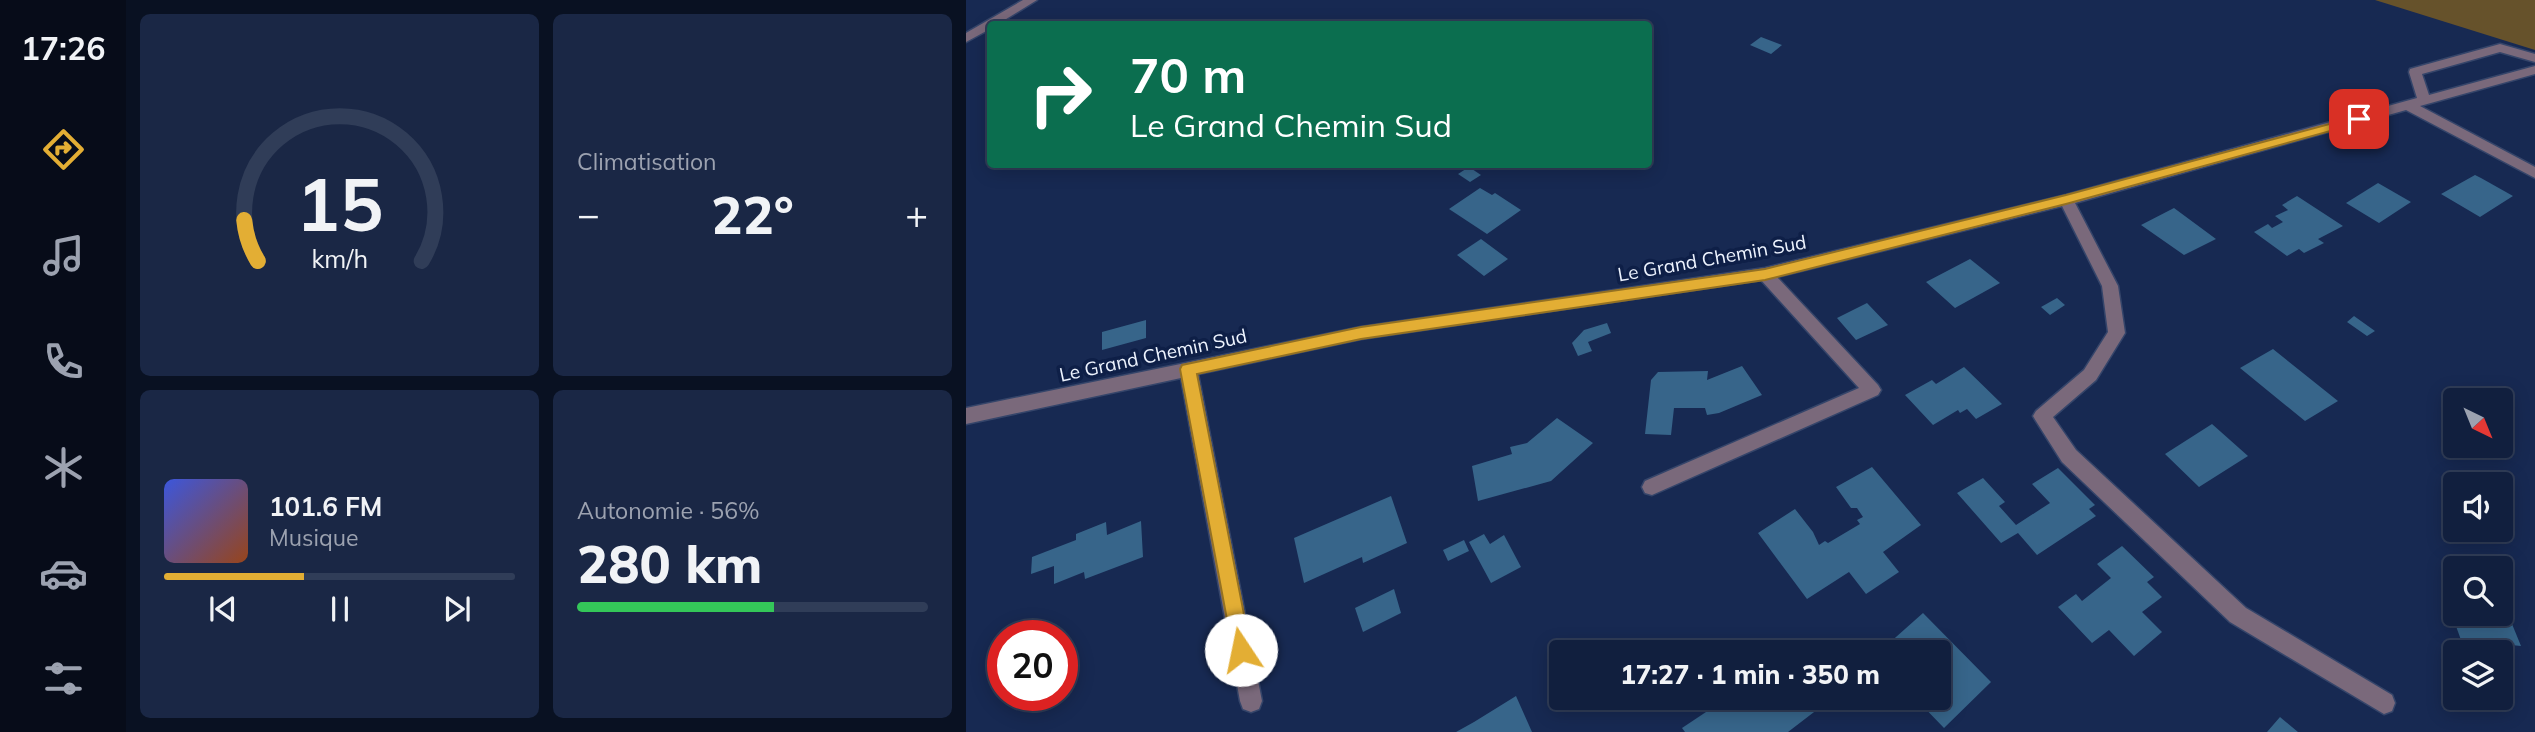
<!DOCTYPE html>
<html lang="fr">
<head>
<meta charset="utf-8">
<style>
  :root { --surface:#111f3e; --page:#1a2745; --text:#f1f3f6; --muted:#9ca2b0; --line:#303d58; --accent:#e3ae34 }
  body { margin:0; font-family:Mulish,sans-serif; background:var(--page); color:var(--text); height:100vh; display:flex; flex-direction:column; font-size:26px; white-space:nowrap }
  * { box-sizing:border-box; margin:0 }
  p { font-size:23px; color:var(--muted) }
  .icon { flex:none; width:38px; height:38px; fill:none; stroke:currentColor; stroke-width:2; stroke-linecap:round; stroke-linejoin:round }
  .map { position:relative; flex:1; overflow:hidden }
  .side { display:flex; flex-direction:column; gap:14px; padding:14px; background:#091122; width:840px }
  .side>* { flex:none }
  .hud { position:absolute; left:21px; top:21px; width:665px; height:147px; border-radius:7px; box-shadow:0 4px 18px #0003,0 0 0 2px var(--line); background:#0b6e4f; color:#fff; overflow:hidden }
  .needle { width:46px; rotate:137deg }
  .buttons { position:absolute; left:1477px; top:388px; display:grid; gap:14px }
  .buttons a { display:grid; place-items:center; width:70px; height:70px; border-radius:7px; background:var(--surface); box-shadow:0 4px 18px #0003,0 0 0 2px var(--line); font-size:35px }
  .speed { position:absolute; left:21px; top:620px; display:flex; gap:14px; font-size:35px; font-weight:700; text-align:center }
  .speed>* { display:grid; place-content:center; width:91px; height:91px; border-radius:50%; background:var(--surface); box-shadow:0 4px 18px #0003,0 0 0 2px var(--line); line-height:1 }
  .speed .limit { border:10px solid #d22; background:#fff; color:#111 }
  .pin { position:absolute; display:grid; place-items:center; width:60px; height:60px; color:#fff; margin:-30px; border-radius:14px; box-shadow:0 4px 10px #0006 }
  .me { position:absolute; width:77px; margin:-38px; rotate:349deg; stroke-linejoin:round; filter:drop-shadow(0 0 5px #0008) }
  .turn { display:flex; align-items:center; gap:24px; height:147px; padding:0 28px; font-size:32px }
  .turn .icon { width:91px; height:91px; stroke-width:2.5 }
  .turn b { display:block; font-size:49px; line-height:60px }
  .big { font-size:52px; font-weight:800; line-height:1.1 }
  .side .tile { flex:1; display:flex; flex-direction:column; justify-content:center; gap:10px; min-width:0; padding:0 24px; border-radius:10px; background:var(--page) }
  .side .dial { align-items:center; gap:0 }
  .dial svg { height:182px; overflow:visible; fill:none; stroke:var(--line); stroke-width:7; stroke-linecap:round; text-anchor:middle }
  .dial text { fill:var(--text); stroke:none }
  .song { display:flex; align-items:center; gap:21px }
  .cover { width:84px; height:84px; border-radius:10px; background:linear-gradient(135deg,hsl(230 70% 55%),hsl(20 70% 35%)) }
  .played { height:7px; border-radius:4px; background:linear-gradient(90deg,var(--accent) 40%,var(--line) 40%) }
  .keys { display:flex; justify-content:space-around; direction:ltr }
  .heat { display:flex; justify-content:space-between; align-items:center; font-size:38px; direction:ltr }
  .charge { height:10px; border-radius:5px; background:linear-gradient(90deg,#34c759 56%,var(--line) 0) }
  .side .tiles { flex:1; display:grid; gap:14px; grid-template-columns:repeat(2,1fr) }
  .trip { position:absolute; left:583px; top:640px; width:402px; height:70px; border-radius:7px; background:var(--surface); box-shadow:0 4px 18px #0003,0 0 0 2px var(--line); font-weight:800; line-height:70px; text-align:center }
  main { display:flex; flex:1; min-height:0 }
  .tabs { display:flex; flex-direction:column; width:126px; justify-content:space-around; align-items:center; background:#070c19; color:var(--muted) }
  .tabs .icon { width:49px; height:49px }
  .tabs .current { color:var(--accent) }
  .tabs b { font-size:32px; color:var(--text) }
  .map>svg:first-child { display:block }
  .green { fill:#66522b }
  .building { fill:#37658a }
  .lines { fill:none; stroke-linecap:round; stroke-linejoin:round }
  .minor-casing { stroke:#35456a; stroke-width:3 }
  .minor { fill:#7a697b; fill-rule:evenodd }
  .route { fill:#e3ae34; stroke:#947122; stroke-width:2 }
  .labels { text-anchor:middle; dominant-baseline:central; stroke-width:7; stroke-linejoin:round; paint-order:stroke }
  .street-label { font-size:19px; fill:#edf3fe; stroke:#0e1f47 }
</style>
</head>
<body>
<main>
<nav class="tabs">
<b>17:26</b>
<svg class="icon current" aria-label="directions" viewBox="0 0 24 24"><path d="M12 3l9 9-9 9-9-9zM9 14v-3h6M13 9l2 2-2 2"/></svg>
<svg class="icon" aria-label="music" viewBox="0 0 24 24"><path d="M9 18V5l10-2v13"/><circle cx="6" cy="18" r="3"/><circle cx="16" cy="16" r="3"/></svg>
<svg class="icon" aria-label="phone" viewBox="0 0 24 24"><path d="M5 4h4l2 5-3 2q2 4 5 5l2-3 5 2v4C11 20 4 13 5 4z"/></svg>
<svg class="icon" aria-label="climate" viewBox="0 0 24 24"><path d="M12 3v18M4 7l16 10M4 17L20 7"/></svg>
<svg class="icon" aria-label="car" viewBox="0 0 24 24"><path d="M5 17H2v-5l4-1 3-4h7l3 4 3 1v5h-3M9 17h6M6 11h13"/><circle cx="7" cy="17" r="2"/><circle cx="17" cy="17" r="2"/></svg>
<svg class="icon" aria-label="filters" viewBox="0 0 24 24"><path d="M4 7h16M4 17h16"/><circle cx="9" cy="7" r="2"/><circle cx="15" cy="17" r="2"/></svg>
</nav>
<section class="side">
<div class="tiles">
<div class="tile dial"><svg viewBox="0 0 100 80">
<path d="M14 69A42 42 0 1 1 86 69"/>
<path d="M14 69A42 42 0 0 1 8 51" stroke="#e3ae34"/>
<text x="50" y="56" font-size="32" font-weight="700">15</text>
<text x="50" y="72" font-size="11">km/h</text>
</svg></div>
<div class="tile"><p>Climatisation</p>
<div class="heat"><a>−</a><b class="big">22°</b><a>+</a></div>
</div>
<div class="tile">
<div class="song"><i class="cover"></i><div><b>101.6 FM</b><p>Musique</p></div></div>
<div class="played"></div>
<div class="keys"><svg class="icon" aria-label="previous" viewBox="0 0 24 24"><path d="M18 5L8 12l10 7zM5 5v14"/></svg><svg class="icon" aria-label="pause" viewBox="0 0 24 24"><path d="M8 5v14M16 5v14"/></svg><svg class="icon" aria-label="next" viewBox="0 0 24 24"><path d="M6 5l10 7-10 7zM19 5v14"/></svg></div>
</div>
<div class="tile"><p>Autonomie · 56%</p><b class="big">280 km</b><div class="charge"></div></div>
</div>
</section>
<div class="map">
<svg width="1569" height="732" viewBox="0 0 1569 732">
  <rect width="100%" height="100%" fill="#172952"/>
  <path class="green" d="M1409,0H1569V50Z"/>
  <path class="building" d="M795,37L816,45L805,54L784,45Z
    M503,167L515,175L504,182L492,174Z
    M1509,175L1515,178L1547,196L1514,217L1475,194Z
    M1412,183L1445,202L1413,223L1380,203Z
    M514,188L526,195L529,193L555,210L521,234L483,209Z
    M1331,196L1377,226L1352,239L1358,243L1338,253L1333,249L1321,256L1288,232L1302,224L1306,228L1317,222L1309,216L1322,210L1316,205Z
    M1208,208L1250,239L1218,255L1175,225Z
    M515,239L542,259L518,276L491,255Z
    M1004,259L1034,283L989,308L960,282Z
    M1091,298L1099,305L1084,315L1075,307Z
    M901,303L922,325L890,340L871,318Z
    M1388,316L1409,331L1401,336L1381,322Z
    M180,320V338L136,350V332Z
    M641,323L645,333L622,342L626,351L612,356L606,343L618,330Z
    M1307,349L1372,401L1339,421L1274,368Z
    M776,366L796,395L753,413L741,415L739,408H708L705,435L679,434L685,380L692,372L742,371L741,380Z
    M998,367L1036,404L1010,419L1001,409L994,413L992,410L967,425L939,395L966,380L970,384Z
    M591,418L627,443L585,481L512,501L506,466L546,454L544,447L561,443Z
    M1246,424L1282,456L1233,487L1199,454Z
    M906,467L955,525L917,552L933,572L900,594L883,572L841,599L792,533L829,509L847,532L853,545L859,541L862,543L894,524L891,520L897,517L891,508H885L870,487Z
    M1092,468L1129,505L1123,509L1130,516L1071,555L1052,533L1035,543L991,493L1017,478L1039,502L1033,506L1050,525L1084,503L1066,484Z
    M425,496L441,543L397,563L396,557L338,583L328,538Z
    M175,521L177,557L119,579L118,572L88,584V566L65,574L66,557L110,540V534L140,522L141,535Z
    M518,534L524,544L538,535L555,567L525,583L503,542Z
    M498,540L503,551L482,561L477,550Z
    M1156,546L1188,577L1181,582L1196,597L1176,612L1196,632L1168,656L1143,630L1126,643L1092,607L1110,594L1116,601L1145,578L1131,564Z
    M1479,560L1521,564L1523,569H1489V587Z
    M428,589L435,613L397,632L389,608Z
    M1478,593L1489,594V614H1535V597L1555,646L1495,640Z
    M957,613L1025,682L978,728L949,698H973V653H912Z
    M550,696L566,732H490L508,722Z
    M761,698H845L852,709L822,732H719L716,728Z
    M1314,717L1332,732H1301Z"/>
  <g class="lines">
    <g class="minor-casing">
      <path id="minor" d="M57,0H71L32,24H24V29L0,42V33Z
        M1534,44L1569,54V62L1534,52L1456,74L1463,95L1569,66V74L1454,106L1569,167V178L1440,110L1109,203L1152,286L1159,333L1130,380L1087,417L1110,450L1280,608L1426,695L1429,703L1426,711L1418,714L1264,622L1096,462L1070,421L1067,416L1070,411L1118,370L1142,332L1136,286L1096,206L811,277L912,385L915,390L912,395L686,495L679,493L676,487L679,481L893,388L795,280L395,339L232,374L296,701L293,709L285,712L277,709L274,701L215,378L0,424V408L395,327L799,268L1100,195L1451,98L1443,72L1444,69Z"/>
    </g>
    <use href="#minor" class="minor"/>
  </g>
  <path class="route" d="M1393,116L1399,119L1397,122L1100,204L799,280L395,339L231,374L285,650L283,657L275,660L268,657L214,369L216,365L395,327L799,269L1100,195Z"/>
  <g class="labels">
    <g class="street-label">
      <text transform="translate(746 258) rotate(-10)">Le Grand Chemin Sud</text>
      <text transform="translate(187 355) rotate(-12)">Le Grand Chemin Sud</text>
    </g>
  </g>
</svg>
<div class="buttons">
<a><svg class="needle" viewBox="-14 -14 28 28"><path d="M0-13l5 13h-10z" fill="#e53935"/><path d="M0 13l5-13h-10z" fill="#9ca2b0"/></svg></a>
<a><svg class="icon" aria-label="sound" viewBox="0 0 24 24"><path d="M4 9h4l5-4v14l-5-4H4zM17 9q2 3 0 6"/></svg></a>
<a><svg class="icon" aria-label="search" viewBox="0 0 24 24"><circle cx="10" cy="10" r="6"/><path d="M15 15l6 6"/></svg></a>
<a><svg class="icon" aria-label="layers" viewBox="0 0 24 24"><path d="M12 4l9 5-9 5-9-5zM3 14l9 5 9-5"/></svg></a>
</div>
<div class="speed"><div class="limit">20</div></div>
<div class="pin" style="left:1393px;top:119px;background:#d93025"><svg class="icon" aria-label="arrive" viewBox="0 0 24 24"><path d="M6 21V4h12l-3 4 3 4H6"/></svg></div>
<svg class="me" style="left:275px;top:650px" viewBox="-20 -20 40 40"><circle r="19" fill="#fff"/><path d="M0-13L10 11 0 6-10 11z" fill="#e3ae34"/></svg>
<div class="trip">17:27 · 1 min · 350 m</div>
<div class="hud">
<div class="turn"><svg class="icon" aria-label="right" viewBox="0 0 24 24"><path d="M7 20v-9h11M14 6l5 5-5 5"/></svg><div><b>70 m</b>Le Grand Chemin Sud</div></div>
</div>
</div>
</main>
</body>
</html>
